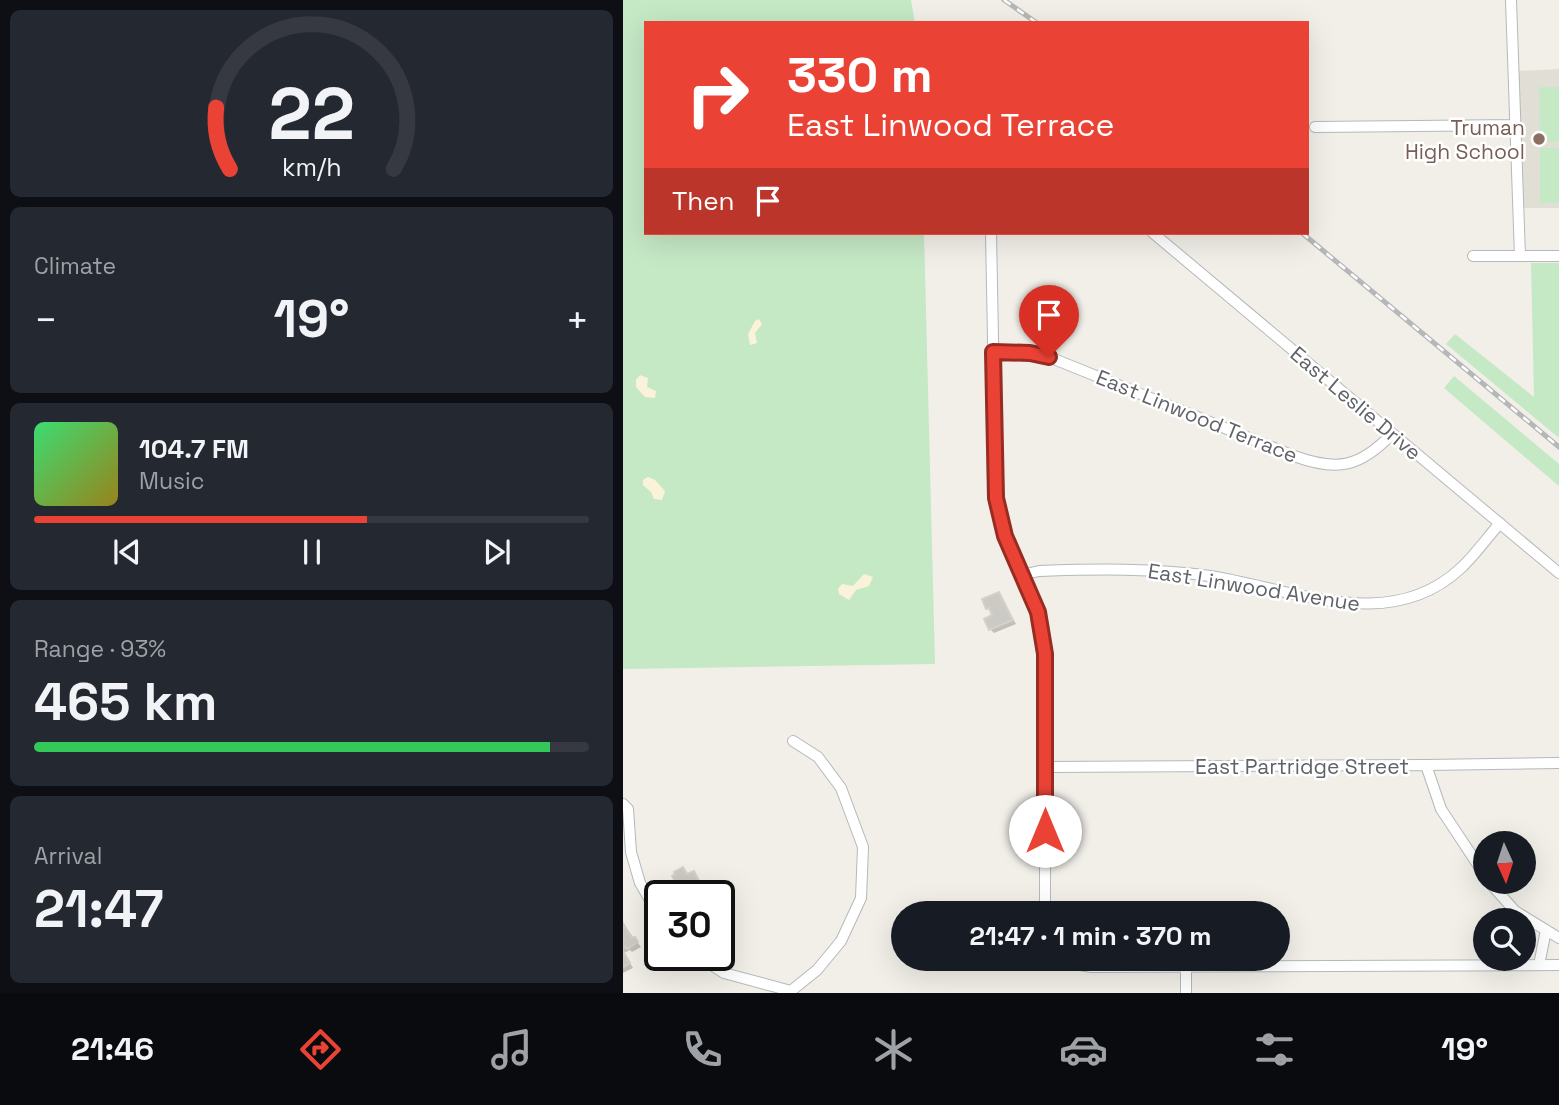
<!DOCTYPE html>
<html lang="en">
<head>
<meta charset="utf-8">
<style>
  :root { --surface:#171b24; --page:#242831; --text:#f1f3f6; --muted:#9ea1a6; --line:#363941; --accent:#ea4335 }
  body { margin:0; font-family:"Space Grotesk",sans-serif; background:var(--page); color:var(--text); height:100vh; display:flex; flex-direction:column; font-size:26px; white-space:nowrap }
  * { box-sizing:border-box; margin:0 }
  p { font-size:23px; color:var(--muted) }
  .icon { flex:none; width:38px; height:38px; fill:none; stroke:currentColor; stroke-width:2; stroke-linecap:round; stroke-linejoin:round }
  .map { position:relative; flex:1; overflow:hidden }
  .side { display:flex; flex-direction:column; gap:10px; padding:10px; background:#0d0f14; width:623px }
  .side>* { flex:none }
  .guide { position:absolute; left:21px; top:21px; width:665px; height:214px; border-radius:0px; box-shadow:0 7px 28px #0002; background:#ea4335; color:#fff; overflow:hidden }
  .needle { width:46px; rotate:177deg }
  .fabs { position:absolute; left:850px; top:831px; display:grid; gap:14px }
  .fabs a { display:grid; place-items:center; width:63px; height:63px; border-radius:50%; background:var(--surface); box-shadow:0 7px 28px #0002; font-size:35px }
  .speed { position:absolute; left:21px; top:880px; display:flex; gap:14px; font-size:35px; font-weight:700; text-align:center }
  .speed>* { display:grid; place-content:center; width:91px; height:91px; border-radius:50%; background:var(--surface); box-shadow:0 7px 28px #0002; line-height:1 }
  .speed .limit { border:4px solid #111; border-radius:10px; background:#fff; color:#111 }
  .pin { position:absolute; display:grid; place-items:center; width:60px; height:60px; color:#fff; margin:-72px -30px; border-radius:50% 50% 50% 0; rotate:-45deg; box-shadow:0 0 7px #0007 }
  .pin .icon { rotate:45deg }
  .me { position:absolute; width:77px; margin:-38px; rotate:0deg; stroke-linejoin:round; filter:drop-shadow(0 0 5px #0008) }
  .turn { display:flex; align-items:center; gap:24px; height:147px; padding:0 28px; font-size:32px }
  .turn .icon { width:91px; height:91px; stroke-width:2.5 }
  .turn b { display:block; font-size:49px; line-height:60px }
  .then { display:flex; align-items:center; height:66px; padding:0 28px; background:#0003; gap:14px; font-size:26px }
  .big { font-size:52px; font-weight:700; line-height:1.1 }
  .side .tile { flex:1; display:flex; flex-direction:column; justify-content:center; gap:10px; min-width:0; padding:0 24px; border-radius:10px; background:var(--page) }
  .side .dial { align-items:center; gap:0 }
  .dial svg { height:182px; overflow:visible; fill:none; stroke:var(--line); stroke-width:7; stroke-linecap:round; text-anchor:middle }
  .dial text { fill:var(--text); stroke:none }
  .song { display:flex; align-items:center; gap:21px }
  .cover { width:84px; height:84px; border-radius:10px; background:linear-gradient(135deg,hsl(140 70% 55%),hsl(50 70% 35%)) }
  .played { height:7px; border-radius:4px; background:linear-gradient(90deg,var(--accent) 60%,var(--line) 60%) }
  .keys { display:flex; justify-content:space-around; direction:ltr }
  .heat { display:flex; justify-content:space-between; align-items:center; font-size:38px; direction:ltr }
  .charge { height:10px; border-radius:5px; background:linear-gradient(90deg,#34c759 93%,var(--line) 0) }
  .trip { position:absolute; left:268px; top:901px; width:399px; height:70px; border-radius:35px; background:var(--surface); box-shadow:0 7px 28px #0002; font-weight:700; line-height:70px; text-align:center }
  .dock { display:flex; height:112px; justify-content:space-around; align-items:center; background:#090b0e; color:var(--muted) }
  .dock .icon { width:49px; height:49px }
  .dock .current { color:var(--accent) }
  .dock b { font-size:32px; color:var(--text) }
  main { display:flex; flex:1; min-height:0 }
  .map>svg:first-child { display:block }
  .education { fill:#e1ded6 }
  .green { fill:#c5e8c5 }
  .sand { fill:#fbf3d9 }
  .shadow { fill:#0003 }
  .building { fill:#cccac5; stroke:#d6d1c6; stroke-width:2 }
  .lines { fill:none; stroke-linecap:round; stroke-linejoin:round }
  .street-casing { stroke:#b5b8bc; stroke-width:12 }
  .street { stroke:#fff; stroke-width:10 }
  .rail-casing { stroke:#b6b7b8; stroke-width:5 }
  .rail { stroke:#fff; stroke-width:2.5; stroke-dasharray:8; stroke-linecap:butt }
  .route-casing { stroke:#982c22; stroke-width:18 }
  .route { stroke:#ea4335; stroke-width:12 }
  .education-dot { fill:#8d6e63; stroke:#fff; stroke-width:2.5 }
  .labels { text-anchor:middle; dominant-baseline:central; stroke-width:5; stroke-linejoin:round; paint-order:stroke }
  .education-label { font-size:21px; fill:#785e54; stroke:#fff; text-anchor:end }
  .street-label { font-size:21px; fill:#5f6368; stroke:#fff }
</style>
</head>
<body>
<main>
<section class="side">
<div class="tile dial"><svg viewBox="0 0 100 80">
<path d="M14 69A42 42 0 1 1 86 69"/>
<path d="M14 69A42 42 0 0 1 8 42" stroke="#ea4335"/>
<text x="50" y="56" font-size="32" font-weight="700">22</text>
<text x="50" y="72" font-size="11">km/h</text>
</svg></div>
<div class="tile"><p>Climate</p>
<div class="heat"><a>−</a><b class="big">19°</b><a>+</a></div>
</div>
<div class="tile">
<div class="song"><i class="cover"></i><div><b>104.7 FM</b><p>Music</p></div></div>
<div class="played"></div>
<div class="keys"><svg class="icon" aria-label="previous" viewBox="0 0 24 24"><path d="M18 5L8 12l10 7zM5 5v14"/></svg><svg class="icon" aria-label="pause" viewBox="0 0 24 24"><path d="M8 5v14M16 5v14"/></svg><svg class="icon" aria-label="next" viewBox="0 0 24 24"><path d="M6 5l10 7-10 7zM19 5v14"/></svg></div>
</div>
<div class="tile"><p>Range · 93%</p><b class="big">465 km</b><div class="charge"></div></div>
<div class="tile"><p>Arrival</p><b class="big">21:47</b></div>
</section>
<div class="map">
<svg width="936" height="993" viewBox="0 0 936 993">
  <rect width="100%" height="100%" fill="#f1efe8"/>
  <path class="education" d="M936,69V208H898L894,71Z"/>
  <path class="green" d="M0,0H288L292,23H23V233H301L312,664L0,669Z
    M916,87H936V142H917Z
    M917,148H936V203H917Z
    M908,263H936V438L823,344L832,334L911,397Z
    M831,376L936,464V486L821,388Z"/>
  <path class="sand" d="M136,319L139,324L132,333L134,343L127,345L125,334L132,321Z
    M17,375L25,378L24,387L33,391L32,398L22,397L13,387V380Z
    M25,477L32,480L42,491L39,500L31,499L28,492L20,485V480Z
    M241,574L250,577L246,586L233,590L226,600L216,594L215,589L219,584L230,586Z"/>
  <path class="shadow" d="M376,594L393,624L371,633L367,629L372,616L365,608Z
    M60,869L65,875L71,873L75,877L81,890L73,894L74,896H69L62,886H59L54,882Z
    M0,924L18,947L9,952L7,950L1,953L10,968L0,973Z"/>
  <path class="building" d="M376,592L390,620L366,630L361,619L369,615L366,608L363,609L359,599Z
    M60,867L64,874L71,871L78,885L70,889L72,894L69,896L64,891L62,892L58,883H53L49,876L52,874L51,872Z
    M0,923L9,938L12,937L15,942L4,949L2,947L0,948Z
    M0,951L7,963L0,967Z"/>
  <g class="lines">
    <g class="street-casing">
      <path id="street" d="M888,0L897,256
        M692,127L893,125
        M368,233L373,498L382,536L415,613L422,654V914
        M530,233L936,573
        M850,256H936
        M370,352L407,353L426,357L671,456C715,472 737,467 769,434
        M399,575L416,571C474,569 530,568 587,576C670,589 767,635 838,568C852,555 864,538 877,523
        M803,765L818,809L863,877
        M422,767L803,765L936,763
        M0,804L5,809L8,852L17,883L37,917
        M866,882L892,911L936,938
        M75,956L101,973L168,991
        M444,959L457,965L469,967L936,965
        M916,965L923,930
        M168,991L194,970L218,941L238,898L240,847L218,788L195,757L170,741
        M563,993V967"/>
    </g>
    <use href="#street" class="street"/>
    <g class="rail-casing">
      <path id="rail" d="M381,0L414,23
        M679,233L936,447"/>
    </g>
    <use href="#rail" class="rail"/>
  </g>
  <g class="lines">
    <g class="route-casing">
      <path id="route" d="M422,831V654L415,612L382,536L373,498L370,352L407,353L426,357"/>
    </g>
    <use href="#route" class="route"/>
  </g>
  <circle class="education-dot" cx="916" cy="139" r="7"/>
  <g class="labels">
    <g class="education-label">
      <text x="902" y="127">Truman<tspan x="902" dy="24">High School</tspan></text>
    </g>
    <g class="street-label">
      <text transform="translate(733 403) rotate(40)">East Leslie Drive</text>
      <text transform="translate(574 416) rotate(22)">East Linwood Terrace</text>
      <text transform="translate(631 587) rotate(9)">East Linwood Avenue</text>
      <text x="679" y="766">East Partridge Street</text>
    </g>
  </g>
</svg>
<div class="fabs">
<a><svg class="needle" viewBox="-14 -14 28 28"><path d="M0-13l5 13h-10z" fill="#e53935"/><path d="M0 13l5-13h-10z" fill="#9ea1a6"/></svg></a>
<a><svg class="icon" aria-label="search" viewBox="0 0 24 24"><circle cx="10" cy="10" r="6"/><path d="M15 15l6 6"/></svg></a>
</div>
<div class="speed"><div class="limit">30</div></div>
<div class="pin" style="left:426px;top:357px;background:#d93025"><svg class="icon" aria-label="arrive" viewBox="0 0 24 24"><path d="M6 21V4h12l-3 4 3 4H6"/></svg></div>
<svg class="me" style="left:422px;top:831px" viewBox="-20 -20 40 40"><circle r="19" fill="#fff"/><path d="M0-13L10 11 0 6-10 11z" fill="#ea4335"/></svg>
<div class="trip">21:47 · 1 min · 370 m</div>
<div class="guide">
<div class="turn"><svg class="icon" aria-label="right" viewBox="0 0 24 24"><path d="M7 20v-9h11M14 6l5 5-5 5"/></svg><div><b>330 m</b>East Linwood Terrace</div></div>
<div class="then">Then<svg class="icon" aria-label="arrive" viewBox="0 0 24 24"><path d="M6 21V4h12l-3 4 3 4H6"/></svg></div>
</div>
</div>
</main>
<nav class="dock">
<b>21:46</b>
<svg class="icon current" aria-label="directions" viewBox="0 0 24 24"><path d="M12 3l9 9-9 9-9-9zM9 14v-3h6M13 9l2 2-2 2"/></svg>
<svg class="icon" aria-label="music" viewBox="0 0 24 24"><path d="M9 18V5l10-2v13"/><circle cx="6" cy="18" r="3"/><circle cx="16" cy="16" r="3"/></svg>
<svg class="icon" aria-label="phone" viewBox="0 0 24 24"><path d="M5 4h4l2 5-3 2q2 4 5 5l2-3 5 2v4C11 20 4 13 5 4z"/></svg>
<svg class="icon" aria-label="climate" viewBox="0 0 24 24"><path d="M12 3v18M4 7l16 10M4 17L20 7"/></svg>
<svg class="icon" aria-label="car" viewBox="0 0 24 24"><path d="M5 17H2v-5l4-1 3-4h7l3 4 3 1v5h-3M9 17h6M6 11h13"/><circle cx="7" cy="17" r="2"/><circle cx="17" cy="17" r="2"/></svg>
<svg class="icon" aria-label="filters" viewBox="0 0 24 24"><path d="M4 7h16M4 17h16"/><circle cx="9" cy="7" r="2"/><circle cx="15" cy="17" r="2"/></svg>
<b>19°</b>
</nav>
</body>
</html>
